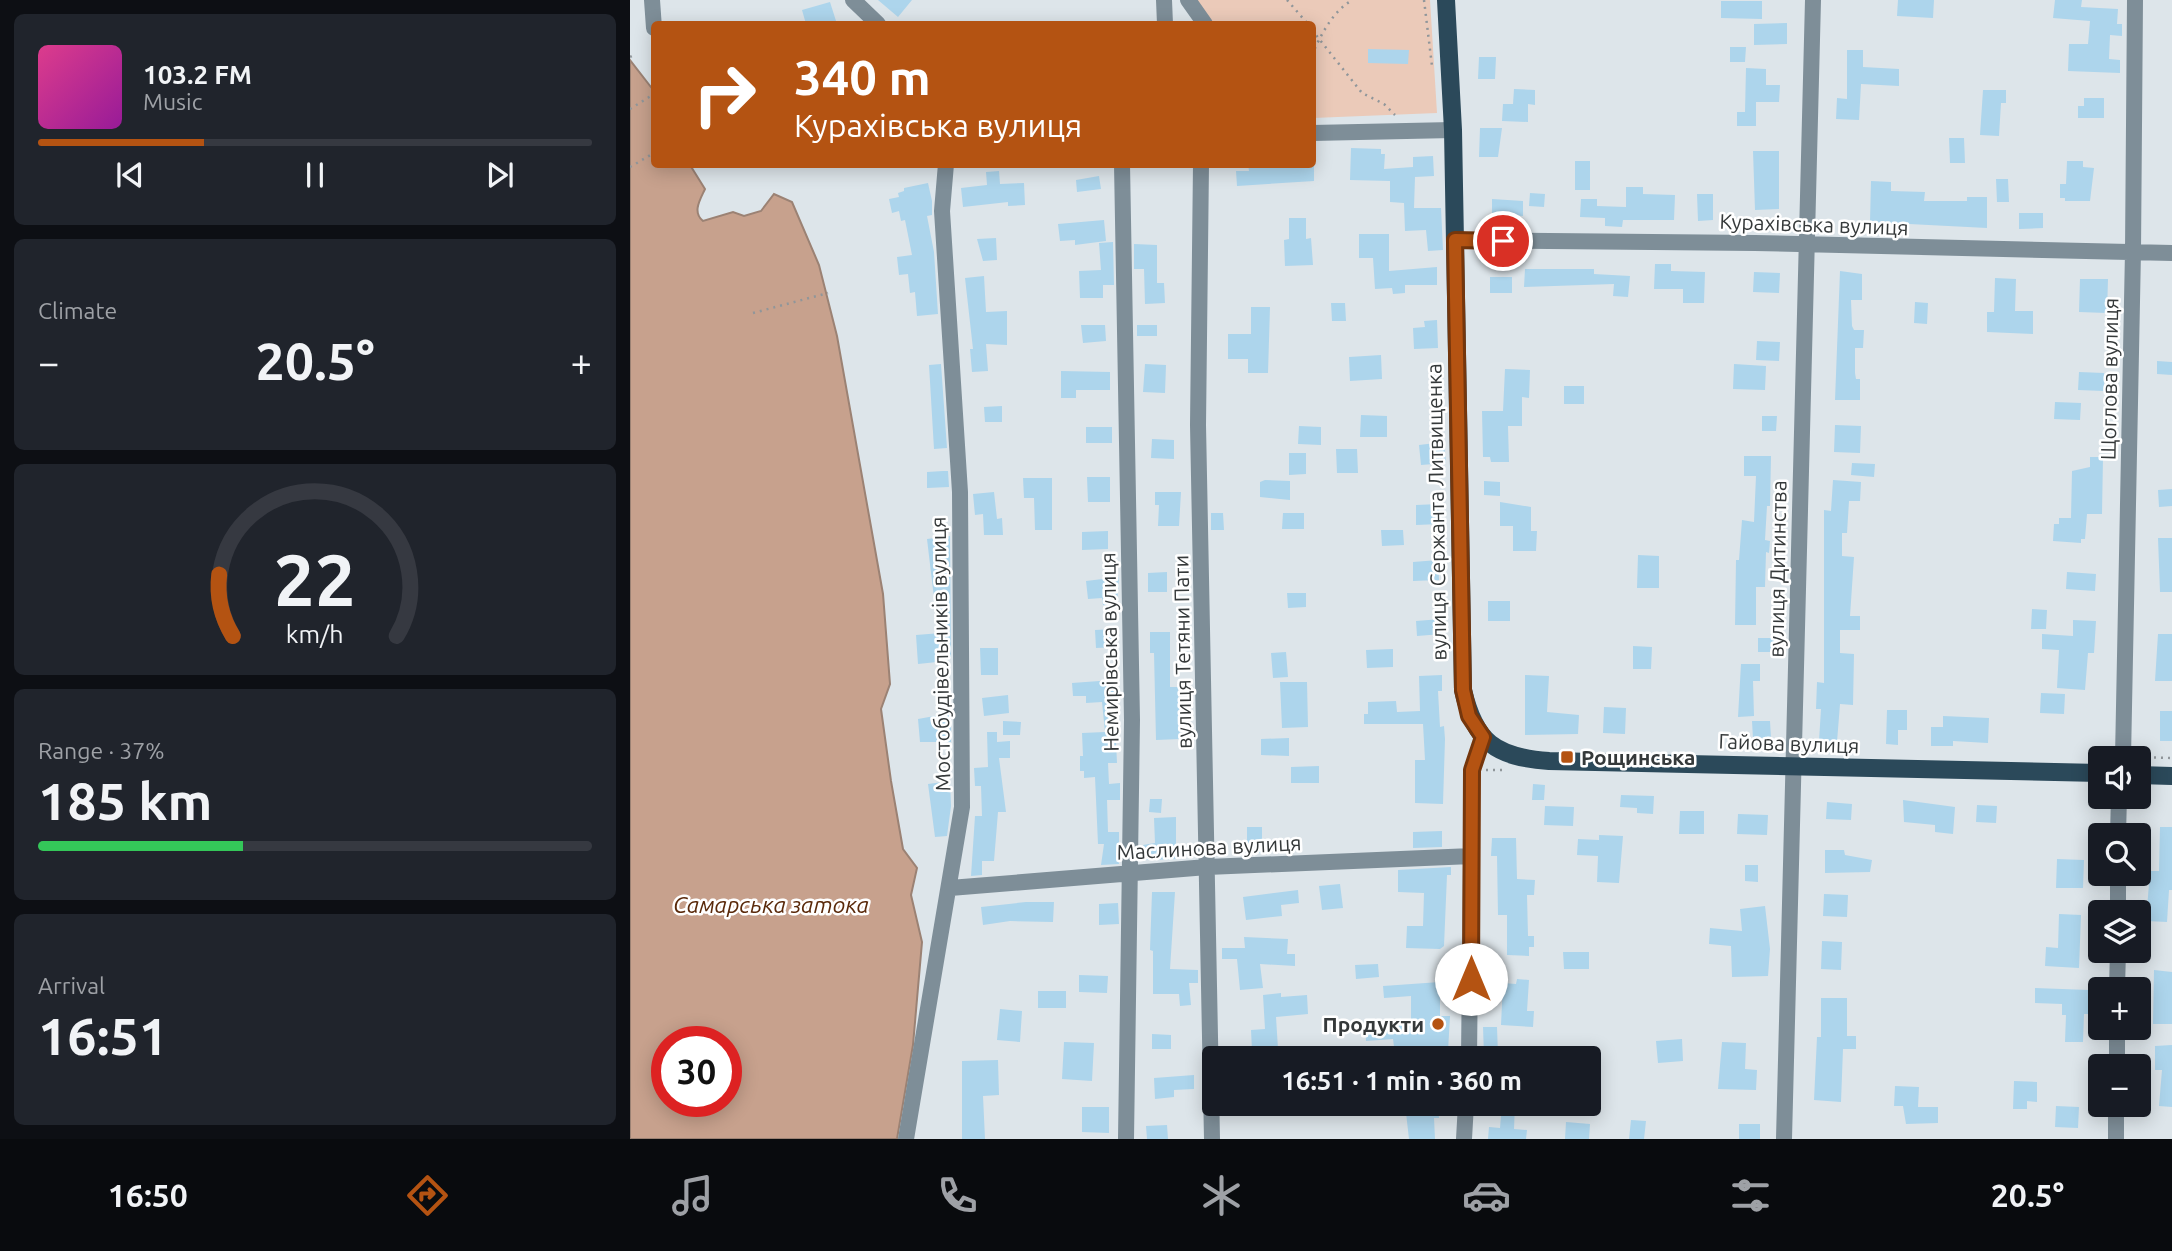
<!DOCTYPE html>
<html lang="en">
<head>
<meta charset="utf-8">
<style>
  :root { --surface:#171b24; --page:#20242c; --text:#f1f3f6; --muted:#9ea1a6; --line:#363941; --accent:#b45312 }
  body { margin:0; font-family:Ubuntu,sans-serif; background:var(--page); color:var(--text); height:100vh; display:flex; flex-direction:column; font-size:26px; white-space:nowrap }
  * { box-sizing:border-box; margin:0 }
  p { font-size:23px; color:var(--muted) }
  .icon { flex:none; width:38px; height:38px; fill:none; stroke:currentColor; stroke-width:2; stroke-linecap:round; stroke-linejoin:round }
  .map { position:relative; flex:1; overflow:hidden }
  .drawer { display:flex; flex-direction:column; gap:14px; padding:14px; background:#0d0f14; width:630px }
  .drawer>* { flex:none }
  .top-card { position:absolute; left:21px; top:21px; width:665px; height:147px; border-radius:7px; box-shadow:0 4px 18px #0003; background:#b45312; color:#fff; overflow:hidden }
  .controls { position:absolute; left:1458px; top:746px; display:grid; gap:14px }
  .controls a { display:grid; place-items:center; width:63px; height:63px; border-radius:7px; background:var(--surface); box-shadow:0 4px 18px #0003; font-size:35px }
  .speed { position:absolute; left:21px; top:1026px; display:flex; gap:14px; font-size:35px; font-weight:700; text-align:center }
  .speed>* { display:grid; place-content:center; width:91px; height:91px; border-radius:50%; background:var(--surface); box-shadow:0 4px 18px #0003; line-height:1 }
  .speed .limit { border:10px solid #d22; background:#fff; color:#111 }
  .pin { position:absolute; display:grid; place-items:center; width:60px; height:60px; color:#fff; margin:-30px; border:4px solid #fff; border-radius:50%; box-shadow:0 2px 7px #0007 }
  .me { position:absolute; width:77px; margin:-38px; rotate:0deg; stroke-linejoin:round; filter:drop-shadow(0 0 5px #0008) }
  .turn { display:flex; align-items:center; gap:24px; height:147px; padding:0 28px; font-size:32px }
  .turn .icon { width:91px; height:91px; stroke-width:2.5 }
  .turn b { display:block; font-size:49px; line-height:60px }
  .big { font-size:52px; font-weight:700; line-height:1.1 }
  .drawer .tile { flex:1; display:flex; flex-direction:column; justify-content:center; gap:10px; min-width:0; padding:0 24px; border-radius:10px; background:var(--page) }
  .drawer .dial { align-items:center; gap:0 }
  .dial svg { height:182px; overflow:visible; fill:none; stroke:var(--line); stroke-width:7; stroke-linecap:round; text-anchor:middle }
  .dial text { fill:var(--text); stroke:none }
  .song { display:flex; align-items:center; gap:21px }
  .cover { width:84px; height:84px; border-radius:10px; background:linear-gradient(135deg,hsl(330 70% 55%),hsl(300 70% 35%)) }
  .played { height:7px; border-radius:4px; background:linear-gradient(90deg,var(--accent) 30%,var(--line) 30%) }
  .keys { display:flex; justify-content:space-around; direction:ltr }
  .heat { display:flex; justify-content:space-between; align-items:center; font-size:38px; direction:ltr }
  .charge { height:10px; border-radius:5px; background:linear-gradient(90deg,#34c759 37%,var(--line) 0) }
  .trip { position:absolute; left:572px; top:1046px; width:399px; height:70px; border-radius:7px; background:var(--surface); box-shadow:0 4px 18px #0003; font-weight:700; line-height:70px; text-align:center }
  .dock { display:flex; height:112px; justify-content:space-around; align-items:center; background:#090b0e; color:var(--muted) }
  .dock .icon { width:49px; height:49px }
  .dock .selected { color:var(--accent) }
  .dock b { font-size:32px; color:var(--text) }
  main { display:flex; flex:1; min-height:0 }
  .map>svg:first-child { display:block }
  .green { fill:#ebcab9 }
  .water { fill:#c7a18d; stroke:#9b8274; stroke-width:2; fill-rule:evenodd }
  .building { fill:#add5ec }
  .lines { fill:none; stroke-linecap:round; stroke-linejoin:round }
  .path { stroke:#90969a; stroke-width:2.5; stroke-dasharray:2 5; stroke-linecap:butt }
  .minor { stroke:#7e8e98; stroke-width:16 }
  .major { stroke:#2b495a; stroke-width:18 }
  .route-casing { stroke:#75360c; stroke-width:18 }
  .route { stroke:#b45312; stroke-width:12 }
  .poi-dot { fill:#b45312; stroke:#fff; stroke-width:2.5 }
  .labels { text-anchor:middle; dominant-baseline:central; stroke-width:5; stroke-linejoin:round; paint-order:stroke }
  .street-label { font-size:21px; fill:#35393a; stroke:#fff }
  .poi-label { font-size:21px; font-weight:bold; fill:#35393a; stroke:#fff; text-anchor:start }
  .water-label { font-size:23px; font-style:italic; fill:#5a290a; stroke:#fff }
</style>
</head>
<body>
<main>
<section class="drawer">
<div class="tile">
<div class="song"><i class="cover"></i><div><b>103.2 FM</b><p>Music</p></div></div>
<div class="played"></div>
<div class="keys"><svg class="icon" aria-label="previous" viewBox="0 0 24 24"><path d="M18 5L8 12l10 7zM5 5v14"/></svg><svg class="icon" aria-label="pause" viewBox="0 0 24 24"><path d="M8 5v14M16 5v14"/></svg><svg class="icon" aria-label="next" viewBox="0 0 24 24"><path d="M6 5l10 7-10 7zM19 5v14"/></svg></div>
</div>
<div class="tile"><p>Climate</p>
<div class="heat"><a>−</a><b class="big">20.5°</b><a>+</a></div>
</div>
<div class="tile dial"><svg viewBox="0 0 100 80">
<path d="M14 69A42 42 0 1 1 86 69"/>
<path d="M14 69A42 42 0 0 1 8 42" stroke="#b45312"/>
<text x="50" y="56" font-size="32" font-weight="700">22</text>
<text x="50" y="72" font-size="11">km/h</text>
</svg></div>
<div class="tile"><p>Range · 37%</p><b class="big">185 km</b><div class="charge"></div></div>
<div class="tile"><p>Arrival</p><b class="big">16:51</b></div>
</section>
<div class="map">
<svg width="1542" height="1139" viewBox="0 0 1542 1139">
  <rect width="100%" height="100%" fill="#dde5ea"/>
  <path class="green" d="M559,0H800L807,113L683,118L682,24H570Z"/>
  <path class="water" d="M0,60L24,91V164L60,165L75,189C70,200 62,212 73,221L103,212L114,216L131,211L144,194L162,202L189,265L207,336L253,594L260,684L251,709L261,781L273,849L287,868L281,895L292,942L283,1045L267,1139H0ZM37,1041H96V1101H37Z"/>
  <path class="building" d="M248,0H282L268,17Z
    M1268,0H1304L1303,18L1267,16Z
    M1425,0H1452L1451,7L1488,9L1487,24H1492V36L1480,35L1479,59L1490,60V73L1438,71L1439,44H1458L1460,21L1423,18Z
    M1091,1H1132V19L1091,18Z
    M200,2L207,24H176L172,10Z
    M1157,23V44L1124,45V24Z
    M1100,47H1116L1115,62H1100Z
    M738,49L779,50L778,64L738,63Z
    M1217,50H1233V67L1269,69V86L1231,84L1229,120L1206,119L1207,98L1217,99Z
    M849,57H866L865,79H848Z
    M1116,68L1136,69V85H1150L1149,102H1126V126H1107V112H1115Z
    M884,89L905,90V105L898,104V122L872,121L873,104H883Z
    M1353,90H1376V103H1371L1369,136L1350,135Z
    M1454,98H1474V118H1448V106H1454Z
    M850,128H872L868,157H849Z
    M1319,138H1334L1335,163H1320Z
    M721,148L751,149V154H755L754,169L783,167V157L803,156L804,176L785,177L784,208H811L813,250L798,251L796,230L775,231L774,203L760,202V181L720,180Z
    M1123,151H1149V209L1125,210Z
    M945,161H960V190H945Z
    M1437,161H1453V167L1464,168L1460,201H1435V198H1430V184H1436Z
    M618,164H684V181L607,186L606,171H619Z
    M369,171L370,184L394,183L395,205L378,206V202L333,207L331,188L357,185L356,172Z
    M469,176L471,189L447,192L446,180Z
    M1366,179H1378L1379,202H1367Z
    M1241,181L1261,182V191L1295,192L1294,201H1337V197H1357V228L1240,222Z
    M298,183L302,201V215L297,216L304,252L308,314L287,316L285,292L280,293L278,274L269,275L267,257L282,255L275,220L271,221L269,211L262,213L259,199L269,197L268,193L274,191V188Z
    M996,187H1013V194L1045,195L1044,220H993L992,227L975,226V218L950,217L951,199H967V206L996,207Z
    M900,193L915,194L914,207L899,206Z
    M1067,194H1083V220L1068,221Z
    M862,199L893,201V216L862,214Z
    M1389,213H1413V228L1389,229Z
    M659,218H676V239L681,238L683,265L655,266L654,240L659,239Z
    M474,220L476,241L445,245V240L430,241L428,224Z
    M729,234H759V271L807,267V285H775V293L763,294L762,288L745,289L743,258H729Z
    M366,238L367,260L353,261L347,239Z
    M483,242L484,285H473V298H450L449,271L471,270L469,243Z
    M504,244L527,245V283H534L535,303L515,304L514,269H504Z
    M1025,264H1041V271L1075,272L1074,303H1053V289H1024Z
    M895,269H964V274L1000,276L998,297L983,296L984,284L894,287Z
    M1210,271L1232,274V300H1221L1222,326L1224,330H1234L1233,348H1225V373L1226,379H1230V400H1205Z
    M1124,272L1150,273L1149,293L1123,292Z
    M354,276L356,312L377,311V345L356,344L358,371L342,372L340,349H343L335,278Z
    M860,277H882V293H860Z
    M1365,278L1386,279L1385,311H1403V334L1357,332V312H1364Z
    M1450,279H1478L1477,313L1449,312Z
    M1285,302L1298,303L1297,324L1284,323Z
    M701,303H715L716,321H702Z
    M621,307H640L638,373H618V359H598V334H621Z
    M807,320L808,348L784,349L783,328L795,327L794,321Z
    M451,325H475L476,341L453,343Z
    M507,325H527V336H507Z
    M1127,341L1150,342L1149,361L1126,360Z
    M751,355L752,379L720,381L719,357Z
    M1527,361L1542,362V375L1527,374Z
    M311,364L317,448L304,449L299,365Z
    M515,364L536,365L535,393L513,392Z
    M1104,364L1136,366L1135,390L1103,389Z
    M875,369L900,370L899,398L892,397V426H878L879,462H861L860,457H853L852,411H873Z
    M431,371L480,372V390H446V398H431Z
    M1449,372L1474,373V391L1448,390Z
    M934,386H954V404H934Z
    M1425,402L1451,403L1450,420L1424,419Z
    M372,406V422H355L354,407Z
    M731,415L757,416V437H730Z
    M1132,416H1147L1146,431H1132Z
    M1205,425L1231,426L1230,453L1204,452Z
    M669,426L691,427V445L668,444Z
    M456,427H482V443H456Z
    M522,439L544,440V459L521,458Z
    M814,442L816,463L791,465L789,445Z
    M706,449H727L728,473H707Z
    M659,453H676V474L659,475Z
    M1114,456H1141L1140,506H1137L1135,540L1140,541L1139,553L1136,552L1135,587H1126V625H1105L1106,560H1109L1112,520L1124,522L1126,476H1114Z
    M1460,457H1473L1472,514H1457L1455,539H1451V543L1423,541L1424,524H1429V518H1441L1442,471L1460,467Z
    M1222,463L1245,464L1244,477L1221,475Z
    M313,471H318L319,487L297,488V472Z
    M457,477H480V502H458Z
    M393,478H422V530H405L404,498H394Z
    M635,480L660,481V500L630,497V482Z
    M1203,480L1231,482L1230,501H1219L1217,533H1212V556L1224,557L1220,616H1230V630H1210V653L1224,654L1223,705L1210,704L1207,742L1189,741L1191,709H1186L1187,682L1194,683V510L1201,511Z
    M854,481L870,482V496L854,495Z
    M1542,489V506L1529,507L1528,490Z
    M364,492L367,519L372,518L373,535H354L353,514L345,515L343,494Z
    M525,492H551L549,526H528L529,505H525Z
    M870,502L901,507V531H907L906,551H883V526H870Z
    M809,504L810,524L786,525V505Z
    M581,513H593L594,530H581Z
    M653,513H674V529H652Z
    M751,530H773L774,545L752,546Z
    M478,531V549L452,550V532Z
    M320,536L321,657H306L307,662L288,664L286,635L311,633L309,597L304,598L297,539Z
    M1528,538H1542V592H1530Z
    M1008,555L1029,556V588H1007Z
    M808,560L809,580L783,581V562Z
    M537,572V592H518V573Z
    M1437,572L1466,574L1465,591L1436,589Z
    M489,577L487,604L473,605L472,598L458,599L456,581Z
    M657,593H676V607L658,608Z
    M858,601H880V621H858Z
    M1402,609L1417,610L1416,629H1401Z
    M811,619L812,634L787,636L786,621Z
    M1443,620L1466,621L1464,653H1458L1455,690L1427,688L1429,650L1412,649V634L1443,636Z
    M485,629L486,647L466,648L465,630Z
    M520,632H540V687H548L550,739L526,740L524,653H520Z
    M1528,634H1542V681H1525Z
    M1128,638H1144V652H1128Z
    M1003,646L1022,647L1021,669H1003Z
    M350,648H368V675H351Z
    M763,649V667L737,668L736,650Z
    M656,652L658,677L643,678L641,653Z
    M1111,664H1130V681H1123L1124,716L1108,717Z
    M812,675V691H808L810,727L814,726L815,739L813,804L785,803V760H795L793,724H734V714H738V702L766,701L767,712L790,711L789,676Z
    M895,675L919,676L917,712L949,715L948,734L895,735Z
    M483,680L487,763H478L479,784L490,783V800H477L478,832H489V864L471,865L474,844H468L465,777L454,778V771H450V756H453L452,733L475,732L472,702L456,703V696H443L442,683Z
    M650,682H677L678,727L652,728Z
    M1411,693L1435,694L1434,714L1410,713Z
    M378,695L379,713L354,716L352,698Z
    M974,707L996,708L995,734L973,733Z
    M1257,710H1277V730H1268V745L1256,744Z
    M1530,711H1542V741H1530Z
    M321,713V742H290L288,719Z
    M1313,716L1359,718L1358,743L1323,741V746H1301V727H1313Z
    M373,721L391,722L390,735H373Z
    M1122,721H1140L1141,738L1123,739Z
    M357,732H367V742L380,741V758H369L376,812H368L364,861H352V875L341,876L345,816H352L351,786H345L344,768L358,767Z
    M659,738V756L631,755V739Z
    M689,766V783H661V767Z
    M320,781L321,806L317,836L305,837L298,784Z
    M903,784L915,785L914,800H902Z
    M991,795L1024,796L1023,814L1007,813V808L990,807Z
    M520,799H532L531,813L519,812Z
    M1273,800L1325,807L1323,834L1305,832V825L1274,822Z
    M1197,802L1222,804L1221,820L1196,819Z
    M1347,805L1367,806L1366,823L1346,822Z
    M915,806L944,807L943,826L914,825Z
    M1050,811H1074V834H1049Z
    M1108,814L1138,815L1137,835L1107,834Z
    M546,817V859L514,860L513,845L525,843L524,818Z
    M617,827H632V853H617Z
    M1530,827H1542V890H1539L1537,922L1516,921L1520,871H1529Z
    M812,831V847L783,848V832Z
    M969,835L993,836L989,883L967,882L968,856L947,855L948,839L969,840Z
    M862,838H886L887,879L905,880L904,895H897L898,936H904V947H899V956L877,955V915H868L867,856H861Z
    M1195,850H1214L1215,855L1242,860L1240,872L1195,873Z
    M1427,859L1454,860L1453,888H1426Z
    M1115,865H1128V882L1115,881Z
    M821,867V875H817L814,946L810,949L776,948L777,926H793L794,893L768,892V870Z
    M710,884L713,908L692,910L689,886Z
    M668,890L669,903L651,905L652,916L616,920L613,897Z
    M522,892H545L540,969L568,970V983H559L561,1005L550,1006L549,994H523V951L520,950Z
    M1194,894L1218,895L1217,917L1193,916Z
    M396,902H424L423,922L380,921L353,925L351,907Z
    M488,903L489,924L469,925V904Z
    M1135,906L1140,949L1138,976L1102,977L1101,946L1079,944L1080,928L1112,931L1110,909Z
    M1429,914L1451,915L1449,968L1415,966L1416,947L1428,948Z
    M614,937L658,939L657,954H665V966L630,964L633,988L610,990L607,959H592V948H615Z
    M1192,941L1212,942L1211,970L1191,969Z
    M933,952H959V969H934Z
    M748,964L749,977L726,979L725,965Z
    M1524,970L1542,972V1024H1523Z
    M449,975L478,976L477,993L449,992Z
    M887,979L899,980L897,1011H904L903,1027L871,1025L873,983L886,984Z
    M810,982V1016H820L818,1051H810V1059H785V1052L765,1054L763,1039L736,1041L735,1027L781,1021V996L754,998L753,986Z
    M1405,988L1459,990V1014H1454L1453,1042H1435L1436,1015H1432V1004L1405,1003Z
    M408,991H436V1008H408Z
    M651,993V997L677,995L678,1014L646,1017L648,1049L622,1051L621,1030L635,1029L633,995Z
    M1191,998H1217V1036H1226V1049H1213L1211,1102L1184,1100L1187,1037H1191Z
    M370,1009L392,1011L390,1042L367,1040Z
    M853,1027H867L868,1055H854Z
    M522,1034L541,1035V1049H522Z
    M1052,1039L1053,1061L1028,1063L1026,1041Z
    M434,1042L464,1043L462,1081L432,1079Z
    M1092,1042L1116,1043L1115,1069L1127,1070L1126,1090L1088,1089Z
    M1542,1045V1107L1529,1106L1532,1070H1525V1046Z
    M368,1060L369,1095L353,1096L355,1139H332V1061Z
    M564,1075V1089L544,1090V1097L525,1099L524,1078Z
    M1384,1081L1407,1082V1102L1397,1101V1109H1383Z
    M1265,1086L1289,1087L1288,1107H1308V1123L1276,1124L1273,1106H1264Z
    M775,1104H808L809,1118H804L805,1139H779Z
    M872,1104H885L884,1129L897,1130L896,1139H858L859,1127L870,1128Z
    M1426,1106L1449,1107L1448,1128L1425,1127Z
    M452,1107H479V1133L452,1132Z
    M1001,1120L1016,1121L1014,1139H999Z
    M936,1122L960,1124L959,1139H935Z
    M1109,1124H1130V1139H1109Z
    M537,1125L538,1139H517L516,1126Z"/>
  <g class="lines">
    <path class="path" d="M657,0L678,24
      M794,0L802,66
      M682,30L732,93L754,104L765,115
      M682,55C690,36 704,9 723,0
      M0,57L2,56
      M0,109L24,94
      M0,167L24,153
      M123,313L198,293
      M1510,757L1542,758
      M856,770H877"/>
    <path class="minor" d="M22,0L24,28
      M223,0L248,24
      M534,0L535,24
      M558,0L575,24
      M682,133L823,130
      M492,164L502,720L496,1139
      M571,164L568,425L582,1139
      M825,240L1125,243L1542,253
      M1493,758L1503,251L1505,0
      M1488,835L1489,796
      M320,888L577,867L842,856
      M1488,912V873
      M1487,989L1488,950
      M839,1059L842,770L853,737
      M1487,1066V1027
      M276,1139L332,807L330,492L312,211L316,164
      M834,1139L836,1104
      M1154,1139L1183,0
      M1486,1139V1104"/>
    <path class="major" d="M816,0L823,130L833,690C845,742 865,757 919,761L1470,773
      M1508,775L1542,776"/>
  </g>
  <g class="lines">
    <g class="route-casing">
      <path id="route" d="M841,979L842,770L853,737L839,716L833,690L825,240L873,241"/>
    </g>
    <use href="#route" class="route"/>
  </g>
  <g class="poi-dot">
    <rect x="930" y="750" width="14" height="14" rx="3.5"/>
    <circle cx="808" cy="1024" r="7"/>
  </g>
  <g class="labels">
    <g class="street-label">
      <text transform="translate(1184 224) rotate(2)">Курахівська вулиця</text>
      <text transform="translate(1479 379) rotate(-89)">Щоглова вулиця</text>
      <text transform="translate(806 512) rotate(-91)">вулиця Сержанта Литвищенка</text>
      <text transform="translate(1147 569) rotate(-89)">вулиця Дитинства</text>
      <text transform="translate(479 652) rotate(-91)">Немирівська вулиця</text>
      <text transform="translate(552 652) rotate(-91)">вулиця Тетяни Пати</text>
      <text transform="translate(310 654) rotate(-91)">Мостобудівельників вулиця</text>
      <text transform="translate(1159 743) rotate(2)">Гайова вулиця</text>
      <text transform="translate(579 847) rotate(-3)">Маслинова вулиця</text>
    </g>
    <g class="poi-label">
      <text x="951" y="757">Рощинська</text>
      <text x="794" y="1024" text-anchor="end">Продукти</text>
    </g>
    <g class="water-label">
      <text x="141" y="904">Самарська затока</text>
    </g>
  </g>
</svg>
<div class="controls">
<a><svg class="icon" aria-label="sound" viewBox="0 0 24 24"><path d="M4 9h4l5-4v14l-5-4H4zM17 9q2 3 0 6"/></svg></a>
<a><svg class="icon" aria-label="search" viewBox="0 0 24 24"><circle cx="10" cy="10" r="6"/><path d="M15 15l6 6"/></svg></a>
<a><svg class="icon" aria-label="layers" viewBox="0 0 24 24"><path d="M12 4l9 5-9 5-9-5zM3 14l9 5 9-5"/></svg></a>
<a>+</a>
<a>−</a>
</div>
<div class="speed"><div class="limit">30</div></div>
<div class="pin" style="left:873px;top:241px;background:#d93025"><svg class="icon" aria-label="arrive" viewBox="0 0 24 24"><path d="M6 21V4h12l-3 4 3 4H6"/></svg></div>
<svg class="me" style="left:841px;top:979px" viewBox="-20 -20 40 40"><circle r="19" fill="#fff"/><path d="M0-13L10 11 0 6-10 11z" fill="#b45312"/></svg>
<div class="trip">16:51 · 1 min · 360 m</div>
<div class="top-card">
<div class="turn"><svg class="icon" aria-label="right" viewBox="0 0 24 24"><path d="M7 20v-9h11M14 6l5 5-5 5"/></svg><div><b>340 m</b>Курахівська вулиця</div></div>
</div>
</div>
</main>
<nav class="dock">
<b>16:50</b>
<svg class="icon selected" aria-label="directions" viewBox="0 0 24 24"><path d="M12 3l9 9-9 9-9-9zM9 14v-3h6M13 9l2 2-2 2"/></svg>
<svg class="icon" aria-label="music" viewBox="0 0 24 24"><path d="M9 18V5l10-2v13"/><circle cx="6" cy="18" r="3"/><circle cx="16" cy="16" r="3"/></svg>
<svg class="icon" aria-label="phone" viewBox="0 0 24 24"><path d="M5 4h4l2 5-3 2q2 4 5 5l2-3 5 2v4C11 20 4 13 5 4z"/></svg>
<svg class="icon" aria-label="climate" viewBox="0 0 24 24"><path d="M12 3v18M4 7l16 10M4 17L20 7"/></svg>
<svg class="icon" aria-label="car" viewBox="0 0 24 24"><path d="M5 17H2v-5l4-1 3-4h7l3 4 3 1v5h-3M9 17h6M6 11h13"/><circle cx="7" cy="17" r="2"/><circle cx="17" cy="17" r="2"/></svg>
<svg class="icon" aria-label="filters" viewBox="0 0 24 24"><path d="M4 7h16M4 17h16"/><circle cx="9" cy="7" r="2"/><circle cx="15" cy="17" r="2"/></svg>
<b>20.5°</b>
</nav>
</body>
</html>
